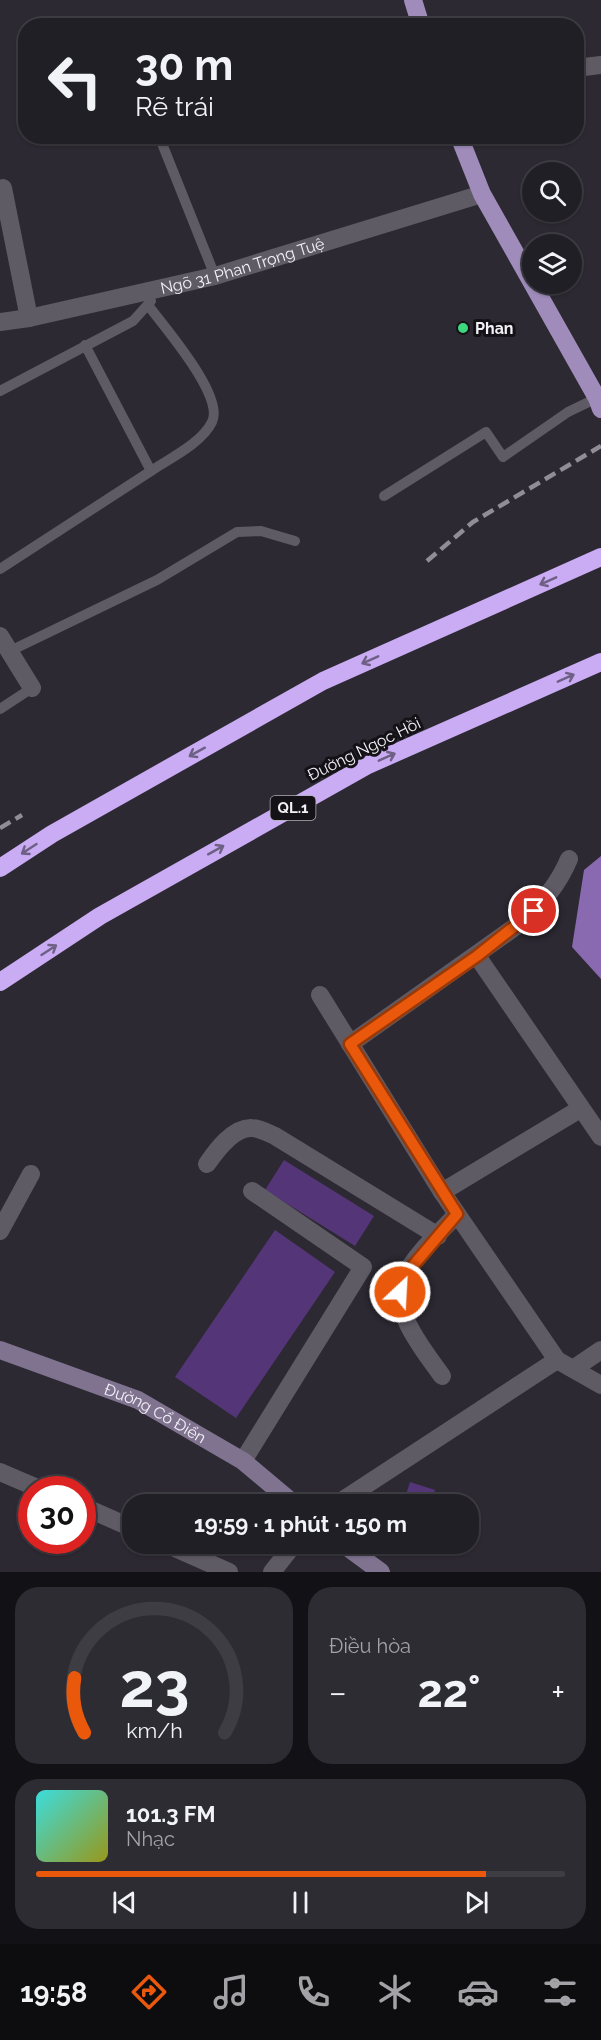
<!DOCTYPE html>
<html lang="vi">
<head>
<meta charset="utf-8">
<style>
  :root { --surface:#211f26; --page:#2d2c32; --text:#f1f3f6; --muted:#a2a2a7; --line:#3e3d43; --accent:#ea580c }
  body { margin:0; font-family:Raleway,sans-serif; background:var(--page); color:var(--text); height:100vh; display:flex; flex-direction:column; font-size:22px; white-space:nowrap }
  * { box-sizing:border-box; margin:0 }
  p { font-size:20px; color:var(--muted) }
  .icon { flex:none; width:33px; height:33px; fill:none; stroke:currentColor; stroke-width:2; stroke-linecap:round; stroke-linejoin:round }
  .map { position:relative; height:1572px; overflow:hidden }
  .panel { display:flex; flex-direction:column; gap:15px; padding:15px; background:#121115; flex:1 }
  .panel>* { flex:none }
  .guide { position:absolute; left:18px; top:18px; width:566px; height:126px; border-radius:24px; box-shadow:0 2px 4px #0004,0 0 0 2px var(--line); background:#211f26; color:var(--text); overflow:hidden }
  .buttons { position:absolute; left:522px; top:162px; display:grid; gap:12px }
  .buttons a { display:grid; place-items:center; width:60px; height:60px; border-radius:50%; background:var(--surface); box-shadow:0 2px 4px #0004,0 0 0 2px var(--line); font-size:30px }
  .speed { position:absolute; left:18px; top:1476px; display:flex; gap:12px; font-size:30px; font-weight:700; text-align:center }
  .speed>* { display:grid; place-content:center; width:78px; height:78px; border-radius:50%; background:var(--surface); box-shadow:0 2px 4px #0004,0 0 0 2px var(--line); line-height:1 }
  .speed .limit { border:9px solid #d22; background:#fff; color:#111 }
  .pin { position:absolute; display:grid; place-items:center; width:51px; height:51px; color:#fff; margin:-26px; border:3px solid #fff; border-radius:50%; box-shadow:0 2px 6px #0007 }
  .me { position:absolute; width:66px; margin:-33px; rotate:25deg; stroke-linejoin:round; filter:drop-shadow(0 0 4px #0008) }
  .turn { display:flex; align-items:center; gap:21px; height:126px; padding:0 18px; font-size:27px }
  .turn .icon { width:78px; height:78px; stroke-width:2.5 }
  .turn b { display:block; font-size:42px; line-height:51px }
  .big { font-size:45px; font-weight:700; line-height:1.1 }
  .panel .tile { flex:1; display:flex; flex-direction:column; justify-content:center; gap:9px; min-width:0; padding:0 21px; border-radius:24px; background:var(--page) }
  .panel .dial { align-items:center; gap:0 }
  .dial svg { height:156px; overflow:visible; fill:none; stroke:var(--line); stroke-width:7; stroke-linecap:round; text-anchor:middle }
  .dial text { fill:var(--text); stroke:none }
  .song { display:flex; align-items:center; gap:18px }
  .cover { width:72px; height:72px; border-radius:9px; background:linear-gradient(135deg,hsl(180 70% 55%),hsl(60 70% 35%)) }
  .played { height:6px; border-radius:3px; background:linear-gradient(90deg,var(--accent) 85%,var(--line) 85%) }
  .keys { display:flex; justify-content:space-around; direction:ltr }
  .heat { display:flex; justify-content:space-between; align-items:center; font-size:33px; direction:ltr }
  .panel .tiles { flex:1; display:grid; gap:15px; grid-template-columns:1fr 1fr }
  .tile:last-child { grid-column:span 2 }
  .trip { position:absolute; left:122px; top:1494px; width:357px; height:60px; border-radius:24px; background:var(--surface); box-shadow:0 2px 4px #0004,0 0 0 2px var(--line); font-weight:700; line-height:60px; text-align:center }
  .tabs { display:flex; height:96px; justify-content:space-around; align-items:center; background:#0d0c0f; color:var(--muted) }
  .tabs .icon { width:42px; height:42px }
  .tabs .on { color:var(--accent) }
  .tabs b { font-size:27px; color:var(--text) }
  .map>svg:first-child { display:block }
  .water { fill:#896ab1 }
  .building { fill:#543577 }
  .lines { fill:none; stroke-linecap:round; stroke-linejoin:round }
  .lane { stroke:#5f5b65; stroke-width:10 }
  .street { stroke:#5f5b65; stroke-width:18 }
  .secondary { stroke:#7f7390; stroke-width:18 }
  .primary { stroke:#9f8cba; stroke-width:18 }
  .highway { stroke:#c9acf3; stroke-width:18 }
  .rail { stroke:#908d95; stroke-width:4.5; stroke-dasharray:12 6; stroke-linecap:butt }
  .oneway { stroke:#6e5f84 }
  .route-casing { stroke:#983908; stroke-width:15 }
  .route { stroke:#ea580c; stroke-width:10 }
  .poi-dot { fill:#3dd77e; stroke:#141216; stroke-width:2 }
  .labels { text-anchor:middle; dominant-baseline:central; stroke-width:6; stroke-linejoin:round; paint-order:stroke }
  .shield { fill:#141216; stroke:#b0aeb4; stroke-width:1.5 }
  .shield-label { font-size:15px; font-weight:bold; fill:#f3f1f7 }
  .street-label { font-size:16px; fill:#f3f1f7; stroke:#141216 }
  .poi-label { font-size:16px; font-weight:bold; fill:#f3f1f7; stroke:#141216; text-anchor:start }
</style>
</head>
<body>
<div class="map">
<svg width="601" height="1572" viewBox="0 0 601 1572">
  <rect width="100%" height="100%" fill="#2c2932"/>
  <path class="water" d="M601,856V979L572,947L584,870Z"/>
  <path class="building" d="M284,1160L374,1216L355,1246L265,1190Z
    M275,1230L335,1272L236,1418L175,1377Z
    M410,1482L435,1490L431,1504H403Z"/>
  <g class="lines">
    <path class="lane" d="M159,136L215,276
      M148,305C164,327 225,396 212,422C201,444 170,458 151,471
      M0,391L133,321L151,301
      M384,496L486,432L503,457L568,412L597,398
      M0,569L151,471L85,345
      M8,652L157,580L237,532L261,531L295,541
      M0,709L32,688"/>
    <g class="street">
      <path d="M576,68L601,65"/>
      <path d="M3,188L29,318"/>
      <path id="s1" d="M0,322L29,318L215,276L482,194"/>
      <path d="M0,636L32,688"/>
      <path d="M477,956L601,1137"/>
      <path d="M320,995L442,1192L557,1360L601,1385"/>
      <path d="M350,1044L522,922C543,902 558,885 569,859"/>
      <path d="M207,1164C216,1151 233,1127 252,1128C259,1128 268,1133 275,1136L438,1236"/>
      <path d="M442,1192L580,1109"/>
      <path d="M0,1231L31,1174"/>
      <path d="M573,1369L601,1350"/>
      <path d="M442,1376C424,1350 387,1308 405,1275C417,1252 440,1233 457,1214"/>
      <path d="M243,1461L363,1267L252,1191"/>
      <path d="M0,1472L42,1490"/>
      <path d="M337,1504L557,1360"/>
      <path d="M82,1506L132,1528"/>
      <path d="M166,1544L229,1572"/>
      <path d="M272,1572L294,1544"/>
    </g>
    <g class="secondary">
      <path id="s2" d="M0,1350L138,1400L243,1461L294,1504"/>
      <path d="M343,1544L381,1572"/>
    </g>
    <path class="primary" d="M413,0L421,26
      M459,136L482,194L597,398L601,409"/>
    <path class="highway" d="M0,868L52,834L323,681L601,557
      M0,982L100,916L368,765L601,662"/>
    <path class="rail" d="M427,561L473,522L601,446
      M0,828L22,815"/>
  </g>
  <defs><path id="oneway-shaft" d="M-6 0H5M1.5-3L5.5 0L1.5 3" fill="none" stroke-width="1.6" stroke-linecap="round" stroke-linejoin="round" transform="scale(1.5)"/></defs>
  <g class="oneway">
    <use href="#oneway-shaft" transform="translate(548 581) rotate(156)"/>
    <use href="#oneway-shaft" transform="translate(370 660) rotate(156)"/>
    <use href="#oneway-shaft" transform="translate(566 678) rotate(-24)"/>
    <use href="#oneway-shaft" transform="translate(197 752) rotate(151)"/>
    <use href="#oneway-shaft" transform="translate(387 757) rotate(-24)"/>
    <use href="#oneway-shaft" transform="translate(29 849) rotate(147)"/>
    <use href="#oneway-shaft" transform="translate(216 850) rotate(-29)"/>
    <use href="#oneway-shaft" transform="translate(49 950) rotate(-33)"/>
  </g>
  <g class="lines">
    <g class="route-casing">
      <path id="route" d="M400,1292L405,1275L457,1214L350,1044L477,956L534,911"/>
    </g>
    <use href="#route" class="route"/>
  </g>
  <circle class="poi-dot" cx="463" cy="328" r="6"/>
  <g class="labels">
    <rect class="shield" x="270.5" y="796" width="45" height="24" rx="4.5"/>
    <g class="shield-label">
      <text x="293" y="808">QL.1</text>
    </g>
    <g class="street-label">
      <text stroke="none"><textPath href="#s1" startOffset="249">Ngõ 31 Phan Trọng Tuệ</textPath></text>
      <text transform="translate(364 749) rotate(-26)">Đường Ngọc Hồi</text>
      <text stroke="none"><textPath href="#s2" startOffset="168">Đường Cổ Điển</textPath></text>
    </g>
    <g class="poi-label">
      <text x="475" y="328">Phan</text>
    </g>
  </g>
</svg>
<div class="buttons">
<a><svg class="icon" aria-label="search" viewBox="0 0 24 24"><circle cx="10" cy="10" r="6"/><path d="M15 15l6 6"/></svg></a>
<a><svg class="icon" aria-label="layers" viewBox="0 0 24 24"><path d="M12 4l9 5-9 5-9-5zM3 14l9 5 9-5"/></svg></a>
</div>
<div class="speed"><div class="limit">30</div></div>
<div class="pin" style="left:534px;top:911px;background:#d93025"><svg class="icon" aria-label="arrive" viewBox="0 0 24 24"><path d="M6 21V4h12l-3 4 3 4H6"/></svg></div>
<svg class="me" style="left:400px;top:1292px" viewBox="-20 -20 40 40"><circle r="17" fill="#ea580c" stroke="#fff" stroke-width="3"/><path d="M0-11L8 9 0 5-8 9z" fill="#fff"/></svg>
<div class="trip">19:59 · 1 phút · 150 m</div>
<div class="guide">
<div class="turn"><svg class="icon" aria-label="left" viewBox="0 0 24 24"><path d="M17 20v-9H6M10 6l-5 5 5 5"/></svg><div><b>30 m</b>Rẽ trái</div></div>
</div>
</div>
<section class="panel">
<div class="tiles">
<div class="tile dial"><svg viewBox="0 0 100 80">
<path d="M14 69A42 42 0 1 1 86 69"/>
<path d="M14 69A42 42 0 0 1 9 41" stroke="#ea580c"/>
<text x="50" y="56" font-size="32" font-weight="700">23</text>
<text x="50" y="72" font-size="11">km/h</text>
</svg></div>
<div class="tile"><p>Điều hòa</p>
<div class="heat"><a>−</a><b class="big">22°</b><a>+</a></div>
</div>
<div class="tile">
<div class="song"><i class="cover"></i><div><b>101.3 FM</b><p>Nhạc</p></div></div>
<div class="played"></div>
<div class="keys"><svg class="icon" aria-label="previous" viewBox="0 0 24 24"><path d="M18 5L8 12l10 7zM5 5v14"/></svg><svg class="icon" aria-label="pause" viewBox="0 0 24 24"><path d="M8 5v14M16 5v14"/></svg><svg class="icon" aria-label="next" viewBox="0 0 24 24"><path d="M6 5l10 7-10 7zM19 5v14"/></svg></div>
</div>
</div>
</section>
<nav class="tabs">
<b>19:58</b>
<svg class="icon on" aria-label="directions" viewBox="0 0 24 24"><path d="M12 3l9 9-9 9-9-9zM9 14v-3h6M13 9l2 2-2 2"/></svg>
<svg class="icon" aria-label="music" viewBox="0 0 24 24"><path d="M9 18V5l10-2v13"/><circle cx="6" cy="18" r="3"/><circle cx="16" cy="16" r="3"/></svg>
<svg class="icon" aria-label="phone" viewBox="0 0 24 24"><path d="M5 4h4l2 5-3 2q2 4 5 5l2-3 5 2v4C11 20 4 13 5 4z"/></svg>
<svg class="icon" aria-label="climate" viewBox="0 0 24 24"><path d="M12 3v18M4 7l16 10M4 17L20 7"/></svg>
<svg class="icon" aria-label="car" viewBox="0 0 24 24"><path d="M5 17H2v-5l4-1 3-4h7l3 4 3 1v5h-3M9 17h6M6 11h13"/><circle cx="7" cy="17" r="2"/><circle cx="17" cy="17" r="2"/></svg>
<svg class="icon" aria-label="filters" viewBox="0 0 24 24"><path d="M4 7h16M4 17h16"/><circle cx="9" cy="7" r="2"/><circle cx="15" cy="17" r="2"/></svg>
</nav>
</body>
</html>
